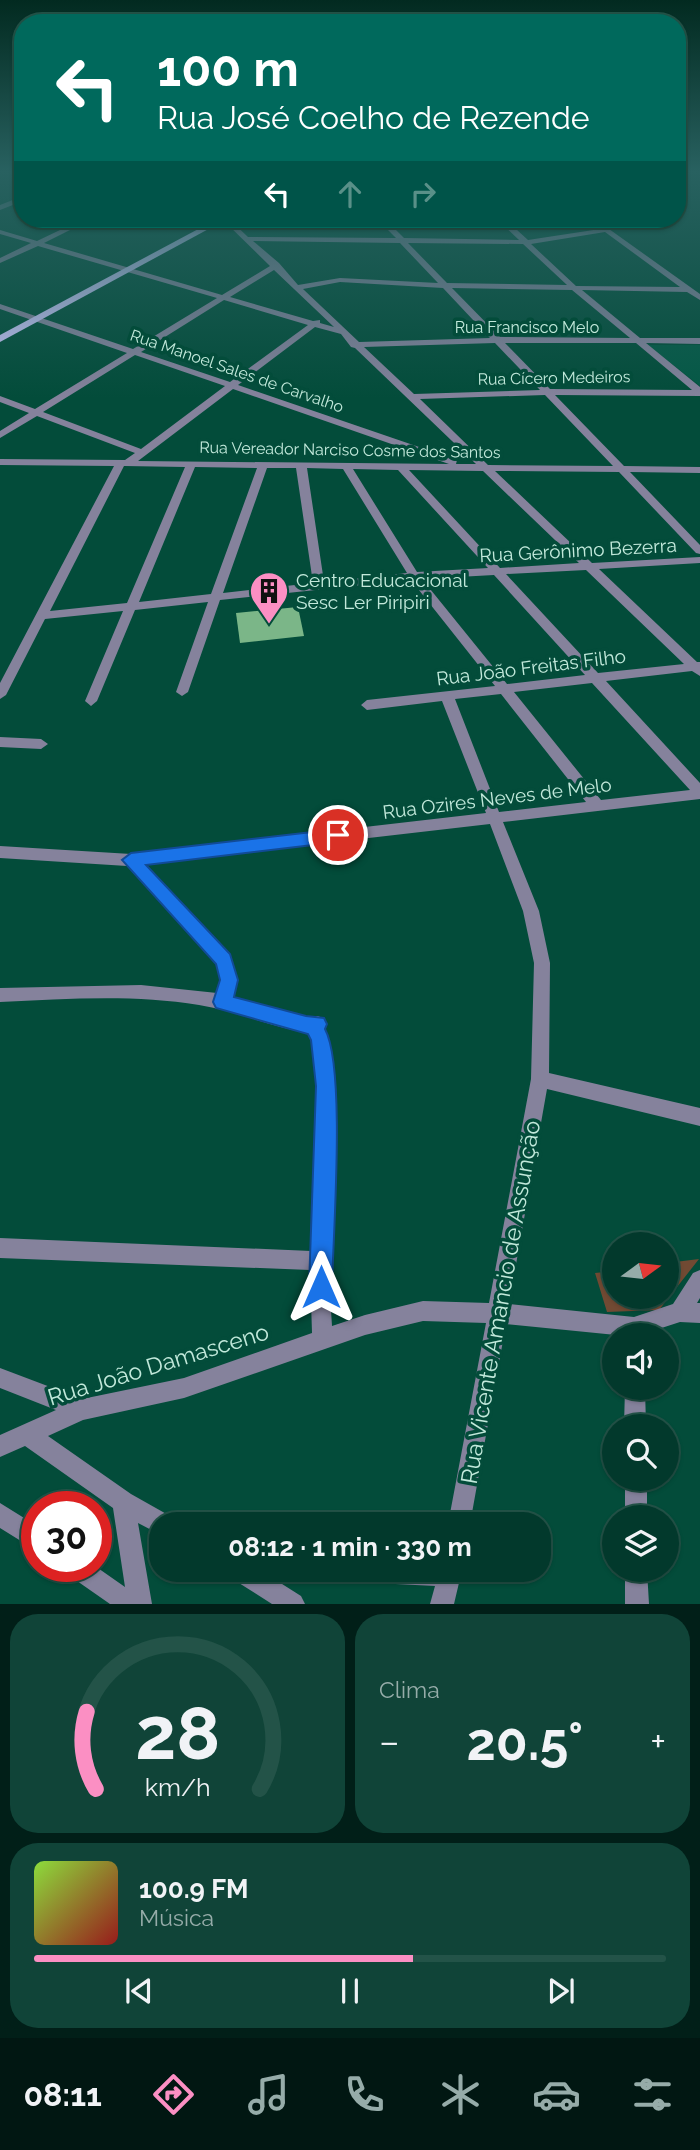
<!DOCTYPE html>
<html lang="pt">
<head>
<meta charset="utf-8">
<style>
  :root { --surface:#02392c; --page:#104438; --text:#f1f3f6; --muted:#96aca9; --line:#235348; --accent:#fb8fc3 }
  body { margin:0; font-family:Raleway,sans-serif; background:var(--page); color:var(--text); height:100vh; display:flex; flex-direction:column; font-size:26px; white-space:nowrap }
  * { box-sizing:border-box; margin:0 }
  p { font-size:23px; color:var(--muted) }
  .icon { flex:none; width:38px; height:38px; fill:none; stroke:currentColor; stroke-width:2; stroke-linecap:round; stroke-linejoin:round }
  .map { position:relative; height:1604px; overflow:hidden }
  .panel { display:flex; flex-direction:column; gap:10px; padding:10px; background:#011f18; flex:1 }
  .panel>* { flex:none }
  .guide { position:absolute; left:14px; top:14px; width:672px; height:214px; border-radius:28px; box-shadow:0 2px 5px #0004,0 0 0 2px var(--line); background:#00695c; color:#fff; overflow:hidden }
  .needle { width:46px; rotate:75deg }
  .tools { position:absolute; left:602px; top:1232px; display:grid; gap:14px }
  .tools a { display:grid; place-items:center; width:77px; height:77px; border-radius:50%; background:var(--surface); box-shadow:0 2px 5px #0004,0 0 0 2px var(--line); font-size:35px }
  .speed { position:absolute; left:21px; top:1491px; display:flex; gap:14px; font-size:35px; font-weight:700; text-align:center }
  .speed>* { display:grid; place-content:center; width:91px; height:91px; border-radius:50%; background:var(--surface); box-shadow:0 2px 5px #0004,0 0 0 2px var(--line); line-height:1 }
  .speed .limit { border:10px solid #d22; background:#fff; color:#111 }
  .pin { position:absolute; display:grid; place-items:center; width:60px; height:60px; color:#fff; margin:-30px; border:4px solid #fff; border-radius:50%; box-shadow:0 2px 7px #0007 }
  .me { position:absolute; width:77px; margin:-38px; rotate:0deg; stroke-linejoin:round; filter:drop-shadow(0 0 5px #0008) }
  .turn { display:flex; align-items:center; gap:24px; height:147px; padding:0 28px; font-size:32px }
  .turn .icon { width:91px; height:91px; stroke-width:2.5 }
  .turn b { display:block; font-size:49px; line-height:60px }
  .lanes { display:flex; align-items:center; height:66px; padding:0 28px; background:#0003; justify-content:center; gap:35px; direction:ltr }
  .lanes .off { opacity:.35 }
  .big { font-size:52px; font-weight:700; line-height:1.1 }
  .panel .tile { flex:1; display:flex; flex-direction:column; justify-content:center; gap:10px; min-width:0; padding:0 24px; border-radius:28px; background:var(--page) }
  .panel .dial { align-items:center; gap:0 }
  .dial svg { height:182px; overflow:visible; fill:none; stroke:var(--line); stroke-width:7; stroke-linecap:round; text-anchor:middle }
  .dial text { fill:var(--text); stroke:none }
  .song { display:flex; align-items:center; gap:21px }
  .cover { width:84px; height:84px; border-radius:10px; background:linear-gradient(135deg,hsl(90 70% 55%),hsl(0 70% 35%)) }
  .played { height:7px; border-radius:4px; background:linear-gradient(90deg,var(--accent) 60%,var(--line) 60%) }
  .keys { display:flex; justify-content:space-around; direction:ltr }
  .heat { display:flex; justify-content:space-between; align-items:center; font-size:38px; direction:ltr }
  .panel .tiles { flex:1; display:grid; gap:10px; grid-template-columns:1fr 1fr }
  .tile:last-child { grid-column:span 2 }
  .trip { position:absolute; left:149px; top:1512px; width:402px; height:70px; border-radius:28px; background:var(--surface); box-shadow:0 2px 5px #0004,0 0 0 2px var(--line); font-weight:700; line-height:70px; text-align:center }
  .tabs { display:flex; height:112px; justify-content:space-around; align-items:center; background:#011712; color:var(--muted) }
  .tabs .icon { width:49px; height:49px }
  .tabs .on { color:var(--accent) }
  .tabs b { font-size:32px; color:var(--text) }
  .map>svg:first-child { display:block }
  .built { fill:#045845 }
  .green { fill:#714a33 }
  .building { fill:#7bb688 }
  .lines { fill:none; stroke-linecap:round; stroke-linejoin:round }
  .street { fill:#85829c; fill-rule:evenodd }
  .primary { fill:#c8c2f7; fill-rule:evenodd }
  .route { fill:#1a73e8; stroke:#114b97; stroke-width:2 }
  .labels { text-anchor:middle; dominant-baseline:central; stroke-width:7; stroke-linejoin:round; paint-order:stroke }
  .far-street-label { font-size:16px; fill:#c2e9db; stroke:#034c3a }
  .street-label { font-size:19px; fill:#c2e9db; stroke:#034c3a }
  .poi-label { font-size:19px; fill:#c2e9db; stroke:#034c3a; text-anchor:start }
  .near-street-label { font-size:23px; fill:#c2e9db; stroke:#034c3a }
</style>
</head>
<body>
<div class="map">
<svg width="700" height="1604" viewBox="0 0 700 1604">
  <rect width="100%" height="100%" fill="#034c3a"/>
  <path class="built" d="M648,345H700V386Z"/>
  <path class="green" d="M699,1259L659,1310L607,1312L595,1273L614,1271V1297H667V1263Z"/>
  <path class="building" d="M298,607L304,636L240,643L236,613Z"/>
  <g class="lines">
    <path class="street" d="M23,196V201L0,210V205Z
      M83,219H92L44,243L222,295L270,266L222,219H229L248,237L396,238L377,219H385L404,238L519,240L497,219H505L528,240L600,229L587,219H595L700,294V300L687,292L582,290L640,338H700V344L646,343L700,387V396L555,395L624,466L700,467V473L630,472L700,545V554L696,553L619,472L495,471L592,563L700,557V563L599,569L697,662H700V676L692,671L606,681L700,783V799L503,822L539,911L550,963L549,1073L700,1108V1126L547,1089L509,1304L634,1317L673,1304L693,1273L700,1270V1298L697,1303H700V1323L680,1322L640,1335H616L506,1324L470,1524H448L486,1323L423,1321L365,1335L184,1398L83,1420L48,1436L131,1494L170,1516L173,1524H161V1535L138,1523L152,1604H110L67,1574L64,1566H95L125,1587L113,1508L25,1446L0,1457V1435L56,1410L0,1388V1368L82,1399L184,1378L312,1333L310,1270L0,1258V1238L311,1251C314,1193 329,1085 308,1033C271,1027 236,1011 199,1005C133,994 66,999 0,1002V988L141,985L217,993L221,980L217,963L127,866L0,858V846L131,854L486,813L442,701L367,710L361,705L367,700L495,686L411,580L220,600L188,692L182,696L176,692L208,602L135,610L97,701L91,706L85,701L123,611L45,619L6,695L0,699V683L114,466L0,465V459L125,460L135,453L37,416L0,438V431L29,413L0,402V396L35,409L127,353L0,309V304L133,349L217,298L38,246L0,263V258L31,243L0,234V230L37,241ZM605,232L680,287L576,286L531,244ZM253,241L400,243L438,283L340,278L298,285L279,263ZM408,243L523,244L567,285L447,283ZM274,270L334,327L320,323V320L313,321L230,297ZM340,282L443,288L490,338L359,342L303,289ZM452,288L572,290L630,338L500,337ZM224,300L308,325L230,382L141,352ZM315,327L341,334L351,347L355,348L476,464H456L457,460L238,385ZM495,343L540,390L414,394L364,347ZM505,343H636L692,390L550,389ZM135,355L225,386L141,449L43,412ZM233,389L449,464H450L138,461ZM545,395L613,466L488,465L420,399ZM124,466L185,467L127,603L50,611ZM195,467L257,468L211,594L139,602ZM267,468H296L313,583L223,593ZM307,468L343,469L407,573L324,582ZM353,469L398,470L488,568L417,572ZM409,470L483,471L579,563L500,568ZM586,570L684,664L598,673L506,574ZM494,575L585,675L507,684L422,579ZM592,683L690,790L601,800L514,692ZM501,694L586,802L499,812L455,699ZM490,824L523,911L534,963L531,1079L489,1303L423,1301L365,1315L332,1326C330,1296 329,1265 331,1234C334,1176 346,1084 323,1030L326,1024L324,1019L318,1016L306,1017L233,997L237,980L230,955L144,864Z
      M196,219H207L219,223L215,225Z
      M0,737L41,739L48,744L41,749L0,747Z
      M625,1388H645L646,1426H624Z
      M625,1479H647V1517H625Z
      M0,1503L37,1526V1551L0,1528Z
      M228,1570H260L301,1596L305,1604H272L231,1578Z
      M344,1570H462L454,1604H430L435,1586L356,1582L348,1578Z
      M625,1570H647L649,1604H625Z"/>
    <path class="primary" d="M217,219H227L0,342V335Z"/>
  </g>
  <linearGradient id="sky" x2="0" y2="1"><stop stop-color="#022a20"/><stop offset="0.43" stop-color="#286160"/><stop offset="1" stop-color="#286160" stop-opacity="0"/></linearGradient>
  <rect width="700" height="398" fill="url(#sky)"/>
  <path class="route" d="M338,829L347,835L338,842L146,865L230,954L238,980L234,997L306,1016L324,1018L327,1024L325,1029C346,1068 333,1235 332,1287L329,1295L321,1299L313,1295L309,1287L316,1086L311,1040L308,1034L216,1008L213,1002L220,980L216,964L122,860L131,853Z"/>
  <defs>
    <g id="building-pin" transform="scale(2.0125)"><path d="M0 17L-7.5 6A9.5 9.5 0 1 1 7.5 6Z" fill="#fb8fc3" stroke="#034c3a"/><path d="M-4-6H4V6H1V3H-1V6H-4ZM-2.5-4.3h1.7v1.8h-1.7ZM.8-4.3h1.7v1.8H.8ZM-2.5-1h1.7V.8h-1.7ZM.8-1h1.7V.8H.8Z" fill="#111"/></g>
  </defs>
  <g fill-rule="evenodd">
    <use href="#building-pin" x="269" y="591"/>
  </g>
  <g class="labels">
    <g class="far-street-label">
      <text x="527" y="327">Rua Francisco Melo</text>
      <text transform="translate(237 371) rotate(19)">Rua Manoel Sales de Carvalho</text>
      <text transform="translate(554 378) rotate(-1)">Rua Cícero Medeiros</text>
      <text transform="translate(350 450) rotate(1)">Rua Vereador Narciso Cosme dos Santos</text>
    </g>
    <g class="street-label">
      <text transform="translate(578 550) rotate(-3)">Rua Gerônimo Bezerra</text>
      <text transform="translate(531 667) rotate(-7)">Rua João Freitas Filho</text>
      <text transform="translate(497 798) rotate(-7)">Rua Ozires Neves de Melo</text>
    </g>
    <g class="poi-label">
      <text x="296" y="580">Centro Educacional<tspan x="296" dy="22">Sesc Ler Piripiri</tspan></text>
    </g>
    <g class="near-street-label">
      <text transform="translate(500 1302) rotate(-80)">Rua Vicente Amancio de Assunção</text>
      <text transform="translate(158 1364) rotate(-17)">Rua João Damasceno</text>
    </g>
  </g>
</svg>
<div class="tools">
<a><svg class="needle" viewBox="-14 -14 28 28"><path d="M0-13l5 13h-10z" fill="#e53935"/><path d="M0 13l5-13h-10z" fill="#96aca9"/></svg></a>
<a><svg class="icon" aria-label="sound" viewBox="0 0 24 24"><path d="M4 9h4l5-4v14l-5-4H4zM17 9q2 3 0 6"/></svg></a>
<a><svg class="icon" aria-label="search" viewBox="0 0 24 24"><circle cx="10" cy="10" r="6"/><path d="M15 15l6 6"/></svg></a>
<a><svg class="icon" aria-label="layers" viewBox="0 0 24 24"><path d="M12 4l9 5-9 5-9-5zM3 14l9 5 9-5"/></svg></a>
</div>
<div class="speed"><div class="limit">30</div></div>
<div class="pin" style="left:338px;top:835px;background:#d93025"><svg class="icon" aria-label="arrive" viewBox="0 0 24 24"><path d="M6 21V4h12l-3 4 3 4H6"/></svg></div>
<svg class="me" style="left:321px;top:1287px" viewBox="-20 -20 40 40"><path d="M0-17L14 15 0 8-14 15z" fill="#1a73e8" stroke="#fff" stroke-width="4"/></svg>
<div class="trip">08:12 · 1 min · 330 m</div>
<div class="guide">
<div class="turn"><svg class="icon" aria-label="left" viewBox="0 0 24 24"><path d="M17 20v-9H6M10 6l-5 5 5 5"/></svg><div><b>100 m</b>Rua José Coelho de Rezende</div></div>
<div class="lanes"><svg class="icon" aria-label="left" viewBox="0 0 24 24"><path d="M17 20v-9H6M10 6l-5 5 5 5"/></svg><svg class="icon off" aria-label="ahead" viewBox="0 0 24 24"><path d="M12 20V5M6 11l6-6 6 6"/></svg><svg class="icon off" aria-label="right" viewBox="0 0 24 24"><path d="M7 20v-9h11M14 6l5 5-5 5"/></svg></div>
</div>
</div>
<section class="panel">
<div class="tiles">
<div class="tile dial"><svg viewBox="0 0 100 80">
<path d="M14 69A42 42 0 1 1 86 69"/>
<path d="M14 69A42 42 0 0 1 10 35" stroke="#fb8fc3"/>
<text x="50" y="56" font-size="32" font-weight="700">28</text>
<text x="50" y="72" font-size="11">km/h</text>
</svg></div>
<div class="tile"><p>Clima</p>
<div class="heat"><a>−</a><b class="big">20.5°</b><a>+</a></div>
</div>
<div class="tile">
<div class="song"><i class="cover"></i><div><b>100.9 FM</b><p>Música</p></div></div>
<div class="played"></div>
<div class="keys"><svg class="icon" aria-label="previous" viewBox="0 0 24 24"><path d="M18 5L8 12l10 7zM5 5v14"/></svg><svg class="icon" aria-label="pause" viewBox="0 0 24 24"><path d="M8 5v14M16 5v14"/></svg><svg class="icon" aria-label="next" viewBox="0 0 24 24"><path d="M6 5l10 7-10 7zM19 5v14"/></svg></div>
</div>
</div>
</section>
<nav class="tabs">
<b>08:11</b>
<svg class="icon on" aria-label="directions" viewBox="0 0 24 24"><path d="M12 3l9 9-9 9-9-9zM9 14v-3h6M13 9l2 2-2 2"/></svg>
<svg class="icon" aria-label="music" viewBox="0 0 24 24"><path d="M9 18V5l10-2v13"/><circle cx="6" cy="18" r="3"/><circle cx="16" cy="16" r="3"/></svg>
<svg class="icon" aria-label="phone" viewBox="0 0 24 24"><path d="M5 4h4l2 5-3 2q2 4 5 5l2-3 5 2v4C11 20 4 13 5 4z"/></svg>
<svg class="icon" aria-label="climate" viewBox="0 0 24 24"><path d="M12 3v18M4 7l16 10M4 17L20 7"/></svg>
<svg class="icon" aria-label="car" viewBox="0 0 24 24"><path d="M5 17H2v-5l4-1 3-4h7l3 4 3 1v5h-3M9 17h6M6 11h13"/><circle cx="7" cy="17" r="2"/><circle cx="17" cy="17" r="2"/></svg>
<svg class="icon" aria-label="filters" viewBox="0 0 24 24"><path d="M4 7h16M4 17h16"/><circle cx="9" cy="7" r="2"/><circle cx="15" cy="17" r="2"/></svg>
</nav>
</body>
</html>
